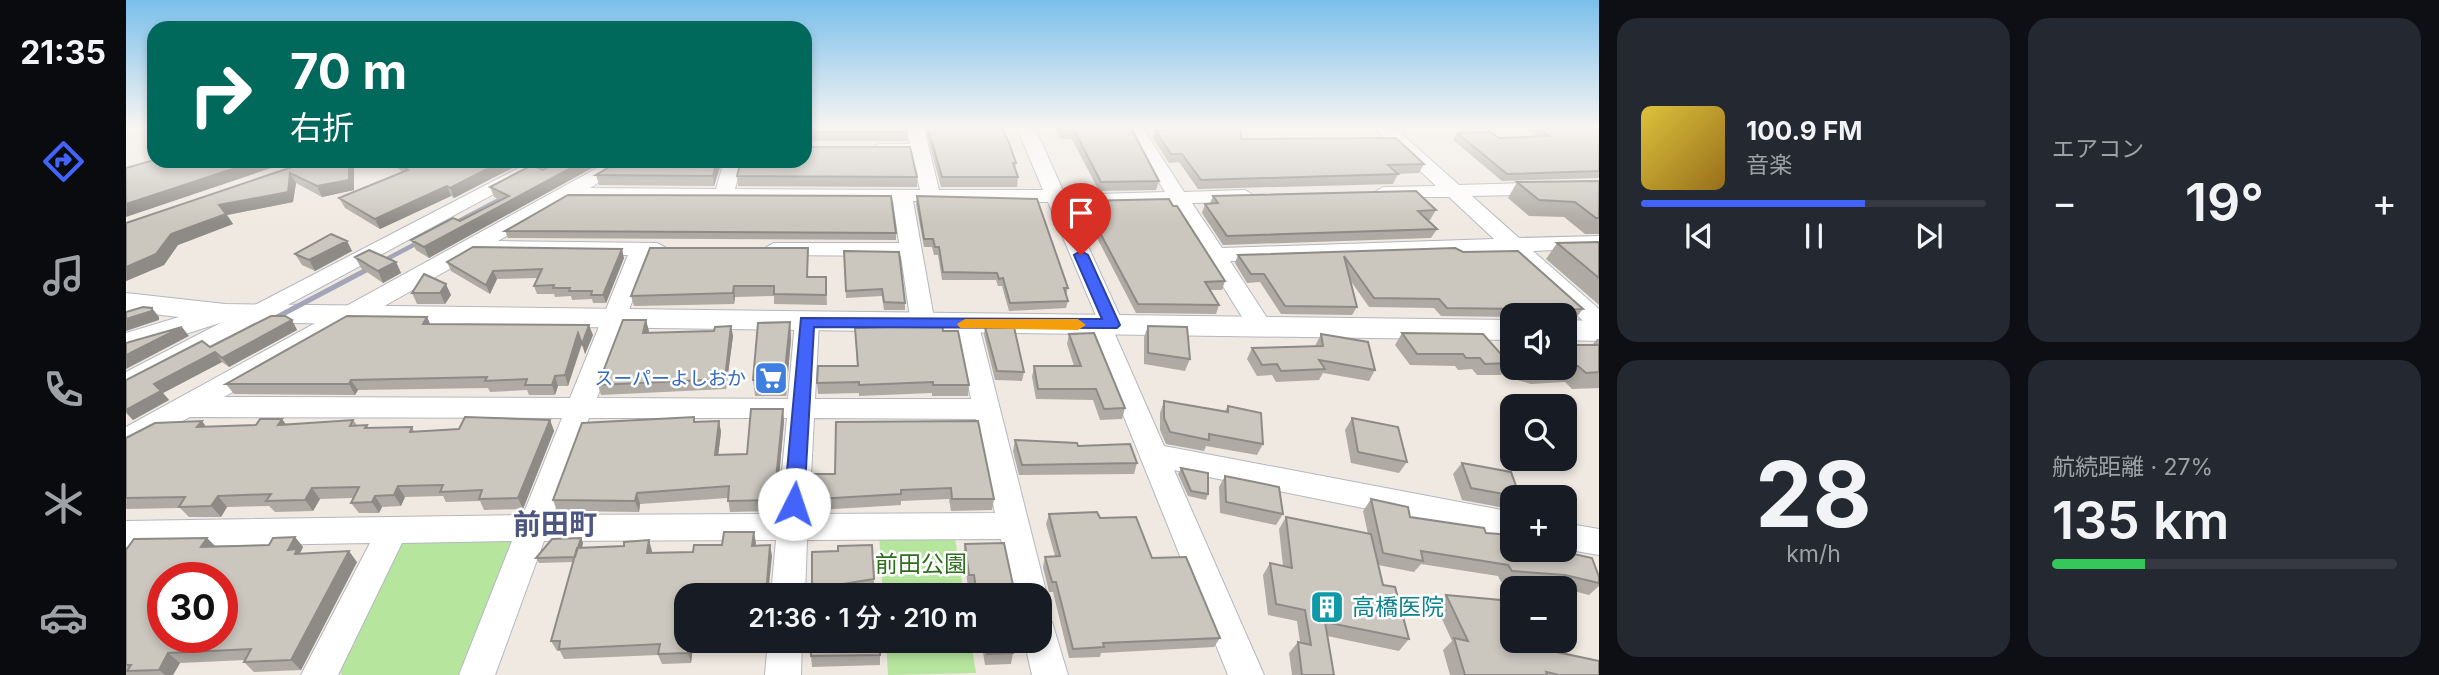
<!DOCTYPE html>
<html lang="ja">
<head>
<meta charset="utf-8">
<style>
  :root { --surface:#171b24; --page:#242831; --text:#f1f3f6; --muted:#9ea1a6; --line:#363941; --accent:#4264fb }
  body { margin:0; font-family:Inter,"Noto Sans JP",sans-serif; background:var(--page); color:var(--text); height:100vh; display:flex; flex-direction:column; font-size:26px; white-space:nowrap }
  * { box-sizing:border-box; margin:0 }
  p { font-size:23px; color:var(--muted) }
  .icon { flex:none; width:38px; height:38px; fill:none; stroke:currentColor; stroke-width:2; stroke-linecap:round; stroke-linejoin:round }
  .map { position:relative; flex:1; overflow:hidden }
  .drawer { display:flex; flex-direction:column; gap:18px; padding:18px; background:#0d0f14; width:840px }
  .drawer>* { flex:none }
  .top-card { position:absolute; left:21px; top:21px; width:665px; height:147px; border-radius:21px; box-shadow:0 4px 10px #0003; background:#00695c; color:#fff; overflow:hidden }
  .fabs { position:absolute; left:1374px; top:303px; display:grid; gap:14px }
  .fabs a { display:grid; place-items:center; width:77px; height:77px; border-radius:14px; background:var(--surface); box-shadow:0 4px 10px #0003; font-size:35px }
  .speed { position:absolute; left:21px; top:562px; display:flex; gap:14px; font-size:35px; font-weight:700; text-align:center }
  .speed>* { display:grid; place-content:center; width:91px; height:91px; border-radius:50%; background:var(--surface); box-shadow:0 4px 10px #0003; line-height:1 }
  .speed .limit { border:10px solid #d22; background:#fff; color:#111 }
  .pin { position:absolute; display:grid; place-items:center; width:60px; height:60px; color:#fff; margin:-72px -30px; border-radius:50% 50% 50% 0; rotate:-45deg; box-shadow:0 0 7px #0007 }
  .pin .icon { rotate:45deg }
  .me { position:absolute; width:77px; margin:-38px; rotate:4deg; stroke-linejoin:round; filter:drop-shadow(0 0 5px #0008) }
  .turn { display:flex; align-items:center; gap:24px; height:147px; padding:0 28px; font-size:32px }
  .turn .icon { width:91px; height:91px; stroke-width:2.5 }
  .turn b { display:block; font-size:49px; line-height:60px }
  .big { font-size:52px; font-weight:600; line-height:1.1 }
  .drawer .card { flex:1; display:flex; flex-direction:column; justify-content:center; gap:10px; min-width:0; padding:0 24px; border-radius:21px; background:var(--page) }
  .drawer .dial { align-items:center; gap:0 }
  .dial b { font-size:91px; line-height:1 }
  .song { display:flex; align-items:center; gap:21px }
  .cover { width:84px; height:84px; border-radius:10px; background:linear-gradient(135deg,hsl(50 70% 55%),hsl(40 70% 35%)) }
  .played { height:7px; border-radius:4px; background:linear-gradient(90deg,var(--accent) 65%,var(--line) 65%) }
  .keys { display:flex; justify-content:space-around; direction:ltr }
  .heat { display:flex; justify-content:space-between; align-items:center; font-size:38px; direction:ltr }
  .charge { height:10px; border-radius:5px; background:linear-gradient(90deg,#34c759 27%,var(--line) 0) }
  .drawer .tiles { flex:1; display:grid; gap:18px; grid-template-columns:repeat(2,1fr) }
  .trip { position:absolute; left:548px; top:583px; width:378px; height:70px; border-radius:21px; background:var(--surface); box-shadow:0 4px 10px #0003; font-weight:600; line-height:70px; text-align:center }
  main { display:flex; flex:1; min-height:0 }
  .menu { display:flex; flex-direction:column; width:126px; justify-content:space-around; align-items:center; background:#090b0e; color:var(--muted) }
  .menu .icon { width:49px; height:49px }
  .menu .current { color:var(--accent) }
  .menu b { font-size:32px; color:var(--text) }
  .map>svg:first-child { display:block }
  .green { fill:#b6e59e }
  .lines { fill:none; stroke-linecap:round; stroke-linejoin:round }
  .minor-casing { stroke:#b4b7c1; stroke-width:2 }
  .tertiary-casing { stroke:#b4b7c1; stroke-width:2 }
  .minor { fill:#fff; fill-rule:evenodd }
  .tertiary { fill:#fff; fill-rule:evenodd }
  .rail-far1 { stroke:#a3a6b8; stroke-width:4.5 }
  .rail { stroke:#a3a6b8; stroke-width:5 }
  .wall { fill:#afaba4 }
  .shaded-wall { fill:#8e8b86 }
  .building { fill:#cbc7bf; stroke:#8e8b86; stroke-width:2; fill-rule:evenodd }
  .route { fill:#4264fb; stroke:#2b41a3; stroke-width:2 }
  .slow { fill:#f59e0b }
  .labels { text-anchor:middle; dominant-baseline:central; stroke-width:5; stroke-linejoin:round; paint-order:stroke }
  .shop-label { font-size:19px; fill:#366cbe; stroke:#fff; text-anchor:end }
  .near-park-label { font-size:23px; fill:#2c6e1b; stroke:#fff }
  .near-culture-label { font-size:23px; fill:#0d838f; stroke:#fff; text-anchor:start }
  .near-quarter-label { font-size:28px; font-weight:bold; fill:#4d5680; stroke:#fff }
</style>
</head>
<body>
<main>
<nav class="menu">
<b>21:35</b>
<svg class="icon current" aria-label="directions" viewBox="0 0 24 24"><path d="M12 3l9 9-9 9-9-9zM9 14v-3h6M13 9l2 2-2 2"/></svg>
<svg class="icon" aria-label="music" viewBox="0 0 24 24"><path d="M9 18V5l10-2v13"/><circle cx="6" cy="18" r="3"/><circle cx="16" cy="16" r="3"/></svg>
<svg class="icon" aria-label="phone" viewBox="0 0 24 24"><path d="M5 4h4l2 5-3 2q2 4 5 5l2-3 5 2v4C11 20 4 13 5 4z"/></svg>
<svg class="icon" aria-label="climate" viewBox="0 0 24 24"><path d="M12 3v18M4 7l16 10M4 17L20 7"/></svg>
<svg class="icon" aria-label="car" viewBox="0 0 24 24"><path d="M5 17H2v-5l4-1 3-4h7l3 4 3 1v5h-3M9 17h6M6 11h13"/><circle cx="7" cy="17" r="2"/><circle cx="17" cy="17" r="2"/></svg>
</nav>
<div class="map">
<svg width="1473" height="675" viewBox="0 0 1473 675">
  <rect width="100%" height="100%" fill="#efe9e1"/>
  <path class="green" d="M828,532L838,595H757L753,533Z
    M276,538H382L389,546L341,669L332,675H216L212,669Z
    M760,641H845L850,673L762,675Z"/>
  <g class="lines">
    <g class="minor-casing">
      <path id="minor" d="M780,128H798L813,190H917L891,128H909L939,195L1039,192L999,128H1017L1058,192L1119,190L1129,196L1119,202L1066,203L1096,248L1368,239L1323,197H1250L1247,193L1257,187L1310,186L1249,128H1269L1333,185L1473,181V193L1346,196L1393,238L1473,236V248L1407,251L1473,309V330L1465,328L1382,252L1104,261L1147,327L1144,333H1126L1046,204L944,207L998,325L988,332L1038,446L1386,512V538L1048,470L1138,675H1102L961,325L971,318L922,202L787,201L809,324L806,330H788L785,324L775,256L648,255L637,249L648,243H773L767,201L443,200L372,241L531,243L542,249L539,254L523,255L471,398L662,399L669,322L673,316H689L693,322L689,399H845L830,324L833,318H851L921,595L916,606L914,595H887L875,539L681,540L679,595H645L650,540L418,541L369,675H333L386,541L276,543L212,675H175L244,543L0,547V521L397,515L436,418L64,417L0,451V427L484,161H507L464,188L590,189L598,161H616L609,189L794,190L786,154H753L744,149L753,144H784ZM350,254L502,255L444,398L98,397ZM463,418H661L652,514L427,515ZM688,418L850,419L869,513L683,514Z
        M406,161H429L0,392V372Z
        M1438,523L1473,529V555L1438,549Z
        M914,617L926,622L942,675H906L898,640H914Z
        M642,640H676L675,675H639Z"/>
    </g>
    <g class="tertiary-casing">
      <path id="tertiary" d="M0,293L99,304L1386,320V340L97,322L0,353V333L53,317L0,311Z
        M1438,320L1473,321V341L1438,340Z"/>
    </g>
    <use href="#minor" class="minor"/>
    <use href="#tertiary" class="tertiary"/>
    <path class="rail-far1" d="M240,270L390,191"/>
    <path class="rail" d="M136,325L244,268"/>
  </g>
  <path class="wall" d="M679,128L781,132V141H679Z
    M799,128H876L890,163L889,169L892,177L891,187H815Z
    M929,128H1005L1033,181L1030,190L973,191L946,139H935Z
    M1399,128H1473V178L1376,181L1327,140L1331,133L1373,138L1410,136Z
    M1029,130L1115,139L1298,164L1293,173L1271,174H1272L1267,184L1072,189L1053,162L1043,163L1027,138Z
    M184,161L228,190L196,197L170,183L167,202L101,215L107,224L52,245L38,265L0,281V223Z
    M267,161H388L390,166L328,198L325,196L254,229L219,208L213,198L276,172L270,167Z
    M596,161L588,186L473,185L470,175Z
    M417,170L303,258L290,250L285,240L334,221L375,200L368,197L364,187Z
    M611,176L791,177V187L612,186Z
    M1473,181V234H1459L1438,217L1403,216L1382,198L1391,182Z
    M791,196L942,288L940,295L942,301L940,308L883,311L876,286H872L870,280H816L812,255H808L806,247H798L790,204Z
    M1087,196L1310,210L1304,220H1301L1311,229L1305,238L1097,245L1076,213L1079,204L1084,203Z
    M957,201L1099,281L1096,290H1084L1093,305L1090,314L1010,313L956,209Z
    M379,231L770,233V240L382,238Z
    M221,241L226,251L189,271L176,265L169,254Z
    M1473,242V305L1420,259L1431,243Z
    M1329,248L1457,309L1450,318H1438V315H1386V317L1315,316L1308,308L1243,307L1224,280L1231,307L1226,315L1155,314L1134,282L1121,283L1109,263L1112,255Z
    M718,251L779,303V310H758L756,296L720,298Z
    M229,257L270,262L275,273L257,283L235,268Z
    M498,258L480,303H467L466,299L446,300L445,296L429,297L428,294H411L408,286L412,278L371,279L364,294L325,271L321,262Z
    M682,258V277H700L701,305L648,304V296L609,297L608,304L508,306L505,296Z
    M298,274L325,295L319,304H291L286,293Z
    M301,317L304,324L467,335L459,354L456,344L442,386H432L429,395H403L401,390L364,392L362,388L232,390L229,395L108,394L100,384Z
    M166,320L171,330L103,367L96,362L37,393L43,400L7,420L0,413V380L84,347Z
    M664,322L665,339L660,396H629L627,380Z
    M605,326L607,336L600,389L475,395L472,385L523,331L522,333L588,331Z
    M1022,326L1064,359L1059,371L1018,364V337Z
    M859,327L898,372L896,381L869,380L858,335Z
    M729,328L817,331L843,385L842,396H806V393L733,396V393L692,394L691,383L731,366Z
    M1276,333L1376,356L1383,346H1386V368H1438V345H1466L1471,339H1473V388L1446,389L1439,382L1405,384L1384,378L1378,371L1375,375H1351L1346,369L1332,370L1329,366L1284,365L1269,345Z
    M943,334L999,408L996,419L974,420L967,400L910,399L906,377L908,366H948L941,344Z
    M1195,334L1249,370L1243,381L1197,373L1193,380L1150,382L1146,375L1131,376L1121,359L1126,348L1189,346Z
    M1038,401L1099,411L1102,406L1137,444L1131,455L1080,446L1078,451L1040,444L1034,430V413Z
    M568,417L569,422L593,421L595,432L592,455L621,454L658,421L650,511L604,512L602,498L514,504L513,512L431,511L427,500Z
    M1226,418L1281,462L1273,473L1225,463L1219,430Z
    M156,419L160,425L227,420L231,425H241L243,428L286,427L288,431L333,429L424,420L428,431L397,509L358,510L354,501L320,502L317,496L279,497L275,506L256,507L253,513H233L225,503L227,498L194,499L187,511L149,512L143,506L101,507L95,517H63L54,508L0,509V438L80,427L130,425Z
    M710,422L868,499L866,510L825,511L823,499L775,501V505L692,510V505L688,506L687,495L709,474Z
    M889,440L952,446L1011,463L1008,474L893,475L887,451Z
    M1336,463L1394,497H1386V507L1384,509L1336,500L1327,474Z
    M1055,468L1082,494L1080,500L1062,496L1052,474Z
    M1099,476L1157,514L1150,525L1094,513L1093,487Z
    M1245,499L1284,517L1360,533L1473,577V586L1463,595L1428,586L1375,582L1372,576L1295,564L1288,572L1252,565L1257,585L1283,639L1273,651L1201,636L1208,675H1166L1163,653L1172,642H1174L1171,621L1142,615L1137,575L1144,563L1157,566L1153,529L1160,517L1242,534L1237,511Z
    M923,514L974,518L1026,558L1094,638L1088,647L975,653L974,657L943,658L927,592H923L917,567L919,557L929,556L920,524Z
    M169,537L177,547L174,553L231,562L175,670L128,672L118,662L120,660L54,663L47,675H0V550L81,538L90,547L143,545Z
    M455,538L457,543L456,548L526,551V553L567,552L596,545L630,543L629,545L646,556L560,640H638V647L567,648L565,663L536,664L532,655L438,659L434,651H431L425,641L447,562L413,563L410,558Z
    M839,544L887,585L892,595H848L846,586H842L837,555Z
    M686,552L748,579V590L717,594Z
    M1320,595L1412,648L1473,675H1324L1317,650L1326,641L1310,606Z
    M855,640H897L896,644H886L887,653L885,664L859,665Z
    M754,655V665L686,667L685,656Z"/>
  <path class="shaded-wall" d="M131,161H166L0,217V204Z
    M223,161H228V190L196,197L191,186Z
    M377,161H388L390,166L328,198L324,188Z
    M458,161H479L303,258L298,247Z
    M591,161H596L588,186L587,176Z
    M164,173L170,183L167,202L101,215L107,224L52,245L38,265L0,281V267L45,234L93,205Z
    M321,186L325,196L254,229L249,219Z
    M221,241L226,251L189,271L183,260Z
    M496,249L498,258L480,303L477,295Z
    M270,262L275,273L257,283L252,271Z
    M367,271L371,279L364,294L360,285Z
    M320,284L325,295L319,304L314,293Z
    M608,286L609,297L608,304L607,293Z
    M26,308L33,317V320L0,331V319Z
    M301,317L306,328L297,324Z
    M166,320L171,330L103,367L96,358Z
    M520,320L523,331L520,343L517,333Z
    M664,322L665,339L660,396L658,380Z
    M463,325L467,335L459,354L456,344Z
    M605,326L607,336L600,389L599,379Z
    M56,327L63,336L0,369V355Z
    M452,333L456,343L442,386L439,375Z
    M89,352L96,362L37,393L43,400L7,420L0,412V410L28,384Z
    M429,376L432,386L429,395L426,385Z
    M225,380L232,390L229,395L223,384Z
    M657,409L658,421L650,511L648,500Z
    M156,419L164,430L152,425Z
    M424,420L428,431L397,509L392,498Z
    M76,421L84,432L71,427Z
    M593,421L595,432L591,466L589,455Z
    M272,486L279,497L275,506L268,495Z
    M186,488L194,499L187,511L179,500Z
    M511,493L514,504L513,512L509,501Z
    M92,496L101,507L95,517L85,506Z
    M249,496L256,507L253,513L246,502Z
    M628,532L630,543L628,556L626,546Z
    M169,537L177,547L174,553L180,560L162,550Z
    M81,538L91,548L75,547Z
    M455,538L457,543L452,562L450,557Z
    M523,540L526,551L524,564L521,553Z
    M644,545L646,556L642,595H640Z
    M223,551L231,562L175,670L165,660Z
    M563,640H564L567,648L565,663L562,653Z
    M42,653L54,663L47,675H39L33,670Z"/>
  <path class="building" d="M679,128H780L781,132H679Z
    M802,128H876L883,143L890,163H887L892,177H816Z
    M935,128H1005L1033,181L975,182L948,130L936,131Z
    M1077,128H1115V139L1270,138L1298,164L1262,165L1272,174L1075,180L1056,154H1045L1029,130Z
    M1413,128H1473V171L1381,174L1331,133L1364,132L1373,138L1423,136Z
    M679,147H784L791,177L611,176L615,161H679Z
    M28,160V161H131L0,204V168Z
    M184,161H223V180L191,186L164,173L162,192L93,205L100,214L45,234L30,254L0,267V223Z
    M271,161H377L324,188L321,186L249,219L213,198L282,170Z
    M434,161H458L298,247L285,240L327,218L334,221L383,196L364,187L406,165L417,170Z
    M493,161H591L587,176L470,175Z
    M1473,181V218H1470L1449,202L1413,200L1391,182Z
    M1290,191L1310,210L1292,211L1311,229L1101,236L1079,204L1092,203L1087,196Z
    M442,195L765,196L770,233L379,231Z
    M791,196L911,199L942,288H938L942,301L884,303L877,278L873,279L871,273L817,272L813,247H809L807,239H798Z
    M1043,199L1047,206H1051L1099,281L1079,282L1093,305L1012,304L957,201Z
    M205,234L221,241L183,260L169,254Z
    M1473,242V278L1431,243Z
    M347,247L496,249L477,295H465L466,291H443L444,288H427L428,285L408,286L416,269L367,271L360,285L321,262Z
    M524,248H682L681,277H700V295L648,294V286H608L607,293L505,296Z
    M1329,248L1337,252L1392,251L1457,309L1403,312L1392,309L1321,308L1313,299L1248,298L1218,256L1231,307L1159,306L1138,274H1125L1112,255Z
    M243,250L270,262L252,271L229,257Z
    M718,251L773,252L779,303L758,302L756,289L720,291Z
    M298,274L320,284L314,293H286Z
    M17,307L26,308V311L0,319V312Z
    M145,316H159L166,320L96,358L89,352L28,384L35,391L0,410V380L76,341L84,347Z
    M221,316L301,317L297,324L463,325L456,344L452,333L439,375L429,376L426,385H399L401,379L359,381L361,377L225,380L223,384H100Z
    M497,320H520L517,333L588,331L589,327L605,326L599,379L472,385Z
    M664,322L658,380H627L632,323Z
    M760,323L816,324L817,331H832L843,385H807V382L733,385V382L691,383L692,366H732L729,328L761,327Z
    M1022,326L1061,327L1064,359L1022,353Z
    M56,327L0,355V343Z
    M859,327H888L898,372L871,371Z
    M968,333L999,408L978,409L970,389H912L908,366H955L943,334Z
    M1276,333L1357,334L1383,363L1359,364L1354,358H1340L1337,354H1291Z
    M1195,334L1242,342L1249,370L1193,360L1199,369L1155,371L1151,364L1136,365L1126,348L1197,346Z
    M1438,345H1473V372L1460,373L1452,366H1438Z
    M1038,401L1102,412V406L1135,413L1137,444L1083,434V440L1044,432L1038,418Z
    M625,409H657L648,500L602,501L603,486L511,493L509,501L427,500L456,423L568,417V422L593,421L589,455L621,454Z
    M339,417L424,420L392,498L353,499L356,490L314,492L317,485L272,486L268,495L249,496L246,502L225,503L233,487L186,488L179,500L140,501L145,494L92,496L85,506L53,507L59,497L0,498V438L29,423L76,421L71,427L130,425L134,419H156L152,425L227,420L224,426L241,425L239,428L286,427L284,432L333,429Z
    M1226,418L1272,427L1281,462L1232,452Z
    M852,421L868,499H826L825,488L775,490V494L691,499V494L687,495L688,474H709L710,422Z
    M889,440L951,443L952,446L1004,444L1011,463L896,465Z
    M1336,463L1385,472L1394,497L1345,488Z
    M1055,468L1082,473V494L1065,491Z
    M1099,476L1153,487L1157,514L1100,502Z
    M1245,499L1282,507L1284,517L1358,528L1360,533L1386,535V550H1430L1466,558L1473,577V583L1439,575L1386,571L1382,565L1295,551L1297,561L1257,553Z
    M971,512L974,518L1010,517L1026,558L1060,557L1094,638L977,643L978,647L947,649L930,582H926L919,557L934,556L923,514Z
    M1160,517L1245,534L1257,585L1269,587L1283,639L1199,622L1208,675H1176L1172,642L1185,645L1179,610L1150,604L1144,563L1166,568Z
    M598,532H628L626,546L644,545L640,595H560V640H563L562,653L532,654L534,644L433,649L434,641H425L451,548L498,546V542L523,540L521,553L567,552L568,545H596Z
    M169,537L162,550L171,549L169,554L223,551L165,660L118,662L125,649L42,653L33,670L1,671L5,665H0V550L8,539L81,538L75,547L143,545L147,538ZM37,578H96V637H37Z
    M455,538L449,557L410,558L426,539Z
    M878,543L887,585L890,587L892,595H851L848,575H843L839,544Z
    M746,545L748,579L716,584V595H686V552L712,551V546Z
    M1320,595L1386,601V640H1408L1412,648L1473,661V675H1433L1420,672L1421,675H1339L1328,638L1342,641Z
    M685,640H754V655L685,656Z
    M859,640H885L887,653L861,654Z"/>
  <linearGradient id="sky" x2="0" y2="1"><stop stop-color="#7abfeb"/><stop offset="0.57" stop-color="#f8f5f2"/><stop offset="1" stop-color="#f8f5f2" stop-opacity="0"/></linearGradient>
  <rect width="1473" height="223" fill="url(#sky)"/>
  <path class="route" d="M955,251L962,255L994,325L991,328L688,327L678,504L675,509H661L658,504L675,318L976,319L948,255Z"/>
  <path class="slow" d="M839,319H952L960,325L952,330L834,328L831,324Z"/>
  <defs>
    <g id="supermarket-square" transform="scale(1.75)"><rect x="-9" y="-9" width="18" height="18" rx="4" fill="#3f7fe0" stroke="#fff"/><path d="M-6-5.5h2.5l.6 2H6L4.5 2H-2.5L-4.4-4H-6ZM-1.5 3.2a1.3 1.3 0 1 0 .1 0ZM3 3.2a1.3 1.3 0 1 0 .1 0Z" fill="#fff"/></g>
    <g id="building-square" transform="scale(1.75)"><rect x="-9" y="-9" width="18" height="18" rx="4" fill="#0f9aa8" stroke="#fff"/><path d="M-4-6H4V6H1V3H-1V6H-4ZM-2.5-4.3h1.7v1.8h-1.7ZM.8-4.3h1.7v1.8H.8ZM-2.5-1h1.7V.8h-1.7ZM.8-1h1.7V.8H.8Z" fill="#fff"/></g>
  </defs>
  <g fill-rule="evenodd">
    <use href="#supermarket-square" x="645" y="378"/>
    <use href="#building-square" x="1201" y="607"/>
  </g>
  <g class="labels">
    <g class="shop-label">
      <text x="620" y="378">スーパーよしおか</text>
    </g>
    <g class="near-park-label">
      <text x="795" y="564">前田公園</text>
    </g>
    <g class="near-culture-label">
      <text x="1226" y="607">高橋医院</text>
    </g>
    <g class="near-quarter-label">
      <text x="429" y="524">前田町</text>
    </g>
  </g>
</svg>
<div class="fabs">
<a><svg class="icon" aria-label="sound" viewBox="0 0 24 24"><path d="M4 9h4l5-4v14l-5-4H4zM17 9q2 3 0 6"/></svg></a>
<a><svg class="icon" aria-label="search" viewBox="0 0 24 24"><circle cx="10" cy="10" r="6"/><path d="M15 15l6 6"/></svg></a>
<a>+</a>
<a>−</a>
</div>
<div class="speed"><div class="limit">30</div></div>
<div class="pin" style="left:955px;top:255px;background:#d93025"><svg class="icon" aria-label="arrive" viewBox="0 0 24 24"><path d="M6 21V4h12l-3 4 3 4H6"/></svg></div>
<svg class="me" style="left:668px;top:504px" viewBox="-20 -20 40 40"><circle r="19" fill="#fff"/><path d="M0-13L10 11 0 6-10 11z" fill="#4264fb"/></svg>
<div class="trip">21:36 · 1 分 · 210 m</div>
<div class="top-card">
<div class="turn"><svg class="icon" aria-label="right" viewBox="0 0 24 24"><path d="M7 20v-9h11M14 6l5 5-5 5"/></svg><div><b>70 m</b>右折</div></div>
</div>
</div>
<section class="drawer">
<div class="tiles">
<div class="card">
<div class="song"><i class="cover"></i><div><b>100.9 FM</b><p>音楽</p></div></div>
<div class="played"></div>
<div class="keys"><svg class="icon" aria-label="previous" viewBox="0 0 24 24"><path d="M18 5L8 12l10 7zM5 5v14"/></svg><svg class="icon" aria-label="pause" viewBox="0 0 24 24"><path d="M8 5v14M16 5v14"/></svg><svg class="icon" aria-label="next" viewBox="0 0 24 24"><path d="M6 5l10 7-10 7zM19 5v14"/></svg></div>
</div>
<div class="card"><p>エアコン</p>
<div class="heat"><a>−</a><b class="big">19°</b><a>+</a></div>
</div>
<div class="card dial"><b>28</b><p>km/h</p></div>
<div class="card"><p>航続距離 · 27%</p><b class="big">135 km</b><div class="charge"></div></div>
</div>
</section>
</main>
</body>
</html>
